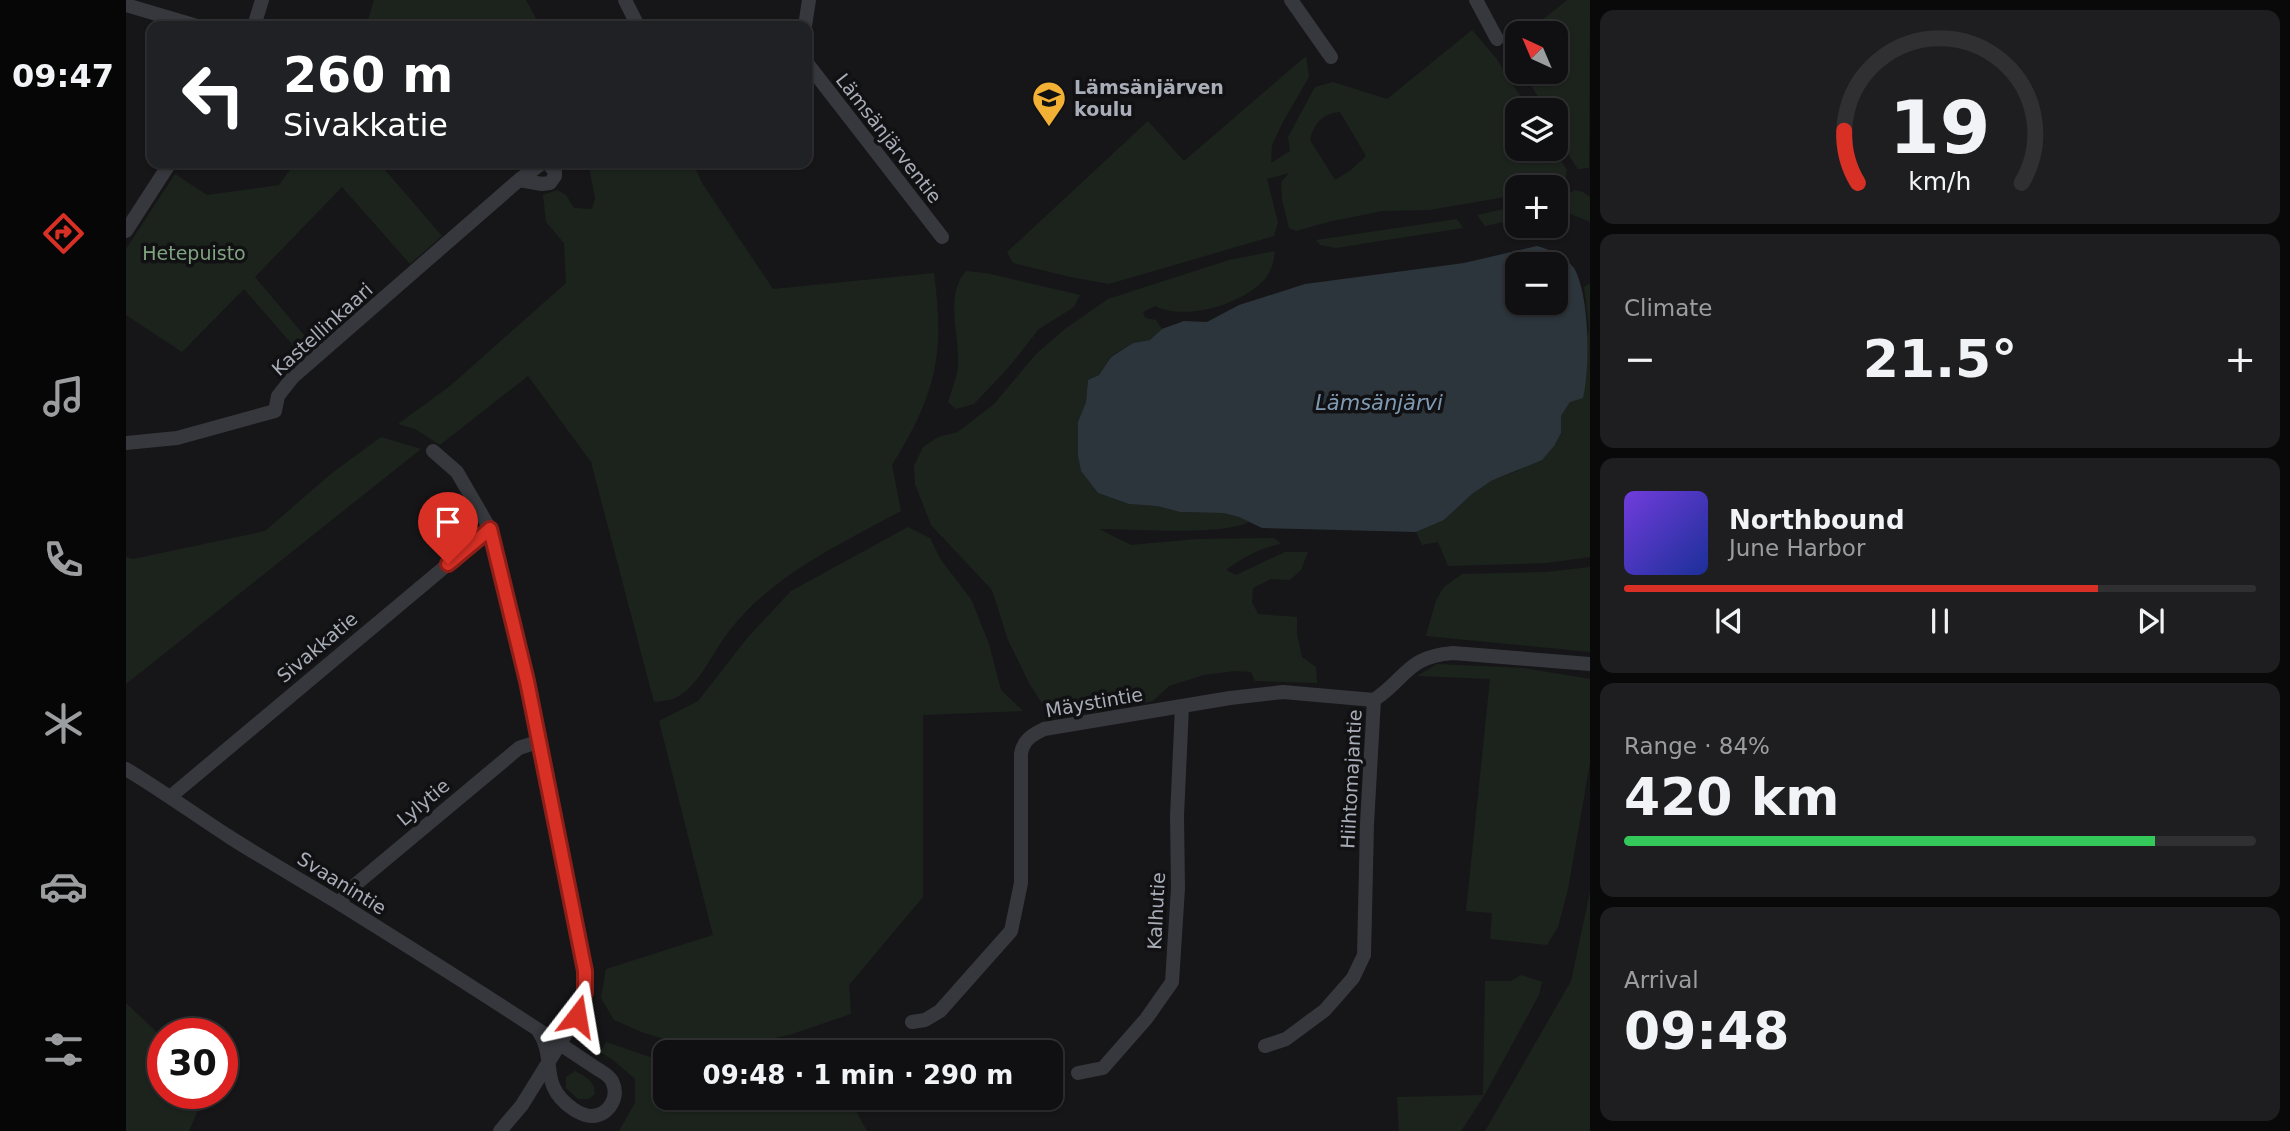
<!DOCTYPE html>
<html lang="en">
<head>
<meta charset="utf-8">
<style>
  :root { --surface:#101012; --page:#1e1e20; --text:#f1f3f6; --muted:#9c9d9f; --line:#303032; --accent:#d93025 }
  body { margin:0; font-family:"DejaVu Sans",sans-serif; background:var(--page); color:var(--text); height:100vh; display:flex; flex-direction:column; font-size:26px; white-space:nowrap }
  * { box-sizing:border-box; margin:0 }
  p { font-size:23px; color:var(--muted) }
  .icon { flex:none; width:38px; height:38px; fill:none; stroke:currentColor; stroke-width:2; stroke-linecap:round; stroke-linejoin:round }
  .map { position:relative; flex:1; overflow:hidden }
  .drawer { display:flex; flex-direction:column; gap:10px; padding:10px; background:#09090a; width:700px }
  .drawer>* { flex:none }
  .hud { position:absolute; left:21px; top:21px; width:665px; height:147px; border-radius:14px; box-shadow:0 2px 5px #0004,0 0 0 2px var(--line); background:#202124; color:#fff; overflow:hidden }
  .needle { width:46px; rotate:316deg }
  .fabs { position:absolute; left:1379px; top:21px; display:grid; gap:14px }
  .fabs a { display:grid; place-items:center; width:63px; height:63px; border-radius:14px; background:var(--surface); box-shadow:0 2px 5px #0004,0 0 0 2px var(--line); font-size:35px }
  .speed { position:absolute; left:21px; top:1018px; display:flex; gap:14px; font-size:35px; font-weight:700; text-align:center }
  .speed>* { display:grid; place-content:center; width:91px; height:91px; border-radius:50%; background:var(--surface); box-shadow:0 2px 5px #0004,0 0 0 2px var(--line); line-height:1 }
  .speed .limit { border:10px solid #d22; background:#fff; color:#111 }
  .pin { position:absolute; display:grid; place-items:center; width:60px; height:60px; color:#fff; margin:-72px -30px; border-radius:50% 50% 50% 0; rotate:-45deg; box-shadow:0 0 7px #0007 }
  .pin .icon { rotate:45deg }
  .me { position:absolute; width:77px; margin:-38px; rotate:14deg; stroke-linejoin:round; filter:drop-shadow(0 0 5px #0008) }
  .turn { display:flex; align-items:center; gap:24px; height:147px; padding:0 21px; font-size:32px }
  .turn .icon { width:91px; height:91px; stroke-width:2.5 }
  .turn b { display:block; font-size:49px; line-height:60px }
  .big { font-size:52px; font-weight:600; line-height:1.1 }
  .drawer .widget { flex:1; display:flex; flex-direction:column; justify-content:center; gap:10px; min-width:0; padding:0 24px; border-radius:14px; background:var(--page) }
  .drawer .dial { align-items:center; gap:0 }
  .dial svg { height:182px; overflow:visible; fill:none; stroke:var(--line); stroke-width:7; stroke-linecap:round; text-anchor:middle }
  .dial text { fill:var(--text); stroke:none }
  .song { display:flex; align-items:center; gap:21px }
  .cover { width:84px; height:84px; border-radius:10px; background:linear-gradient(135deg,hsl(260 70% 55%),hsl(230 70% 35%)) }
  .played { height:7px; border-radius:4px; background:linear-gradient(90deg,var(--accent) 75%,var(--line) 75%) }
  .keys { display:flex; justify-content:space-around; direction:ltr }
  .heat { display:flex; justify-content:space-between; align-items:center; font-size:38px; direction:ltr }
  .charge { height:10px; border-radius:5px; background:linear-gradient(90deg,#34c759 84%,var(--line) 0) }
  .trip { position:absolute; left:527px; top:1040px; width:410px; height:70px; border-radius:14px; background:var(--surface); box-shadow:0 2px 5px #0004,0 0 0 2px var(--line); font-weight:600; line-height:70px; text-align:center }
  main { display:flex; flex:1; min-height:0 }
  .menu { display:flex; flex-direction:column; width:126px; justify-content:space-around; align-items:center; background:#060607; color:var(--muted) }
  .menu .icon { width:49px; height:49px }
  .menu .on { color:var(--accent) }
  .menu b { font-size:32px; color:var(--text) }
  .map>svg:first-child { display:block }
  .green { fill:#1c231d; fill-rule:evenodd }
  .water { fill:#2c353c; fill-rule:evenodd }
  .lines { fill:none; stroke-linecap:round; stroke-linejoin:round }
  .street { stroke:#37383d; stroke-width:14 }
  .route-casing { stroke:#8d1f18; stroke-width:18 }
  .route { stroke:#d93025; stroke-width:12 }
  .labels { text-anchor:middle; dominant-baseline:central; stroke-width:7; stroke-linejoin:round; paint-order:stroke }
  .poi-label { font-size:19px; font-weight:bold; fill:#a8adb8; stroke:#111113; text-anchor:start }
  .street-label { font-size:19px; fill:#a8adb8; stroke:#111113 }
  .park-label { font-size:19px; fill:#7fa381; stroke:#111113 }
  .water-label { font-size:21px; font-style:italic; fill:#7f9bb3; stroke:#111113 }
</style>
</head>
<body>
<main>
<nav class="menu">
<b>09:47</b>
<svg class="icon on" aria-label="directions" viewBox="0 0 24 24"><path d="M12 3l9 9-9 9-9-9zM9 14v-3h6M13 9l2 2-2 2"/></svg>
<svg class="icon" aria-label="music" viewBox="0 0 24 24"><path d="M9 18V5l10-2v13"/><circle cx="6" cy="18" r="3"/><circle cx="16" cy="16" r="3"/></svg>
<svg class="icon" aria-label="phone" viewBox="0 0 24 24"><path d="M5 4h4l2 5-3 2q2 4 5 5l2-3 5 2v4C11 20 4 13 5 4z"/></svg>
<svg class="icon" aria-label="climate" viewBox="0 0 24 24"><path d="M12 3v18M4 7l16 10M4 17L20 7"/></svg>
<svg class="icon" aria-label="car" viewBox="0 0 24 24"><path d="M5 17H2v-5l4-1 3-4h7l3 4 3 1v5h-3M9 17h6M6 11h13"/><circle cx="7" cy="17" r="2"/><circle cx="17" cy="17" r="2"/></svg>
<svg class="icon" aria-label="filters" viewBox="0 0 24 24"><path d="M4 7h16M4 17h16"/><circle cx="9" cy="7" r="2"/><circle cx="15" cy="17" r="2"/></svg>
</nav>
<div class="map">
<svg width="1464" height="1131" viewBox="0 0 1464 1131">
  <rect width="100%" height="100%" fill="#161618"/>
  <path class="green" d="M248,0H400L414,26H240Z
    M1441,0H1464L1463,168L1452,169C1438,149 1430,135 1430,110H1420L1397,72H1430V33H1400Z
    M1346,30L1370,58L1403,110H1391V149H1427L1441,170L1439,182L1427,187H1391V195L1303,210L1257,211L1206,221L1170,231L1163,228L1156,199L1155,182L1163,173L1141,179L1152,222L1148,236L983,284L944,277L887,263L881,252L1022,121L1058,161L1180,56L1183,77L1157,122L1146,145L1145,163L1164,151L1162,137L1189,87L1207,82L1261,99ZM1214,112L1240,156L1225,170L1209,180L1184,140C1188,123 1196,114 1214,112Z
    M169,163H253L316,236L284,264L216,187L129,277L188,347L177,357L118,289L56,352L0,315V249L49,174L81,195L153,185Z
    M462,163H567L576,183L647,289L808,273C812,304 815,340 808,371C801,405 784,436 766,465L775,511C714,544 647,575 603,631C587,651 573,687 549,698C543,701 534,701 528,702L465,462L402,376L314,445L289,429L272,424L324,386L440,283L438,243L420,222L417,195L431,190L440,195L448,208L466,209L469,198Z
    M1449,190L1457,192L1464,197V222L1435,210L1430,211V199Z
    M1391,206V219L1359,226L1351,215Z
    M1331,219L1337,228L1210,248L1194,245L1190,240Z
    M1149,251C1148,261 1145,273 1137,281C1114,305 1059,321 1029,306L1017,312L1019,318L1030,320L1036,329L1024,340L1007,343L985,356L973,375L962,380L960,402L952,423L955,471L972,493L1003,504L1031,506L1054,512L1097,513L1113,517L1123,522C1095,536 1008,529 973,529L1005,545L1071,539L1148,538L1155,544C1136,547 1115,558 1100,570L1110,575L1159,552H1182L1175,570L1164,580L1145,579L1127,588L1126,602L1132,614L1171,617V634L1176,657L1190,667L1191,683L1129,681L1125,672L1109,671L1078,675L1043,686L1027,701L944,717L917,705L904,685L882,640L866,590L805,525L789,484L788,466L797,447L812,437L832,432L868,404L910,354L939,329L982,299L1103,260Z
    M840,271L860,273L954,295L948,307L913,329L882,368L848,404L830,409L822,402C825,391 831,378 832,366C834,335 818,296 840,271Z
    M1464,283V557L1421,563L1322,566L1312,542L1296,545L1290,532L1318,520L1346,494L1365,481L1391,471L1435,433V416L1444,402L1463,328L1458,287Z
    M255,437L295,449L0,684V557L7,559L139,531L206,473Z
    M782,527L804,538L815,560L845,599L863,644L875,690L897,711L797,715V897L723,985L725,1014L663,1035L601,1048L572,1049L518,1033L488,1020L475,998L480,969L587,935L533,721L572,701L622,637L665,591Z
    M1464,567V652L1300,636L1310,600L1318,587L1336,574L1420,572Z
    M1311,664L1398,668L1464,679V763L1442,889L1432,927L1421,945L1364,939L1366,913L1340,911L1364,679L1291,676Z
    M1464,892V1131H1359L1445,981Z
    M1395,975L1416,982L1413,995L1358,1096L1335,1131H1273L1271,1097L1357,1095L1359,981H1385Z
    M0,1003L37,1038V1094H79L63,1131H0Z
    M480,1042L539,1062V1097H730L731,1113L741,1131H493L509,1103V1079L487,1060L474,1052Z
    M449,1071C460,1077 469,1081 469,1094L463,1099H452L440,1088V1077Z"/>
  <path class="water" d="M1411,246C1426,250 1438,256 1448,268C1464,296 1464,367 1457,398L1444,402L1435,416V433L1428,446L1416,460L1365,481L1346,494L1318,520L1290,532L1136,528L1113,517L1097,513L1054,512L1031,506L1003,504L972,493L955,471L952,455V422L960,402L962,380L973,375L985,357L1007,343L1024,340L1036,329L1058,321L1081,322L1113,305L1179,284L1338,263ZM1391,264H1430V303H1391Z"/>
  <g class="lines">
    <path class="street" d="M499,0L512,26
      M1165,0L1205,57
      M1350,0L1371,39
      M0,5L71,26
      M128,26L136,0
      M679,26L683,0
      M681,63L816,237
      M393,180L416,184L424,183L429,176V172L422,163
      M0,231L44,163
      M0,443L51,438L149,411L152,396L167,377L393,180L416,163
      M307,451L331,472L364,529L401,681L459,971V992L451,1016L396,1105L374,1131
      M0,769C35,790 68,814 102,836C138,859 175,880 211,902C298,956 385,1011 470,1068C476,1072 483,1075 486,1081C494,1097 483,1115 466,1116C459,1116 453,1113 447,1109C411,1084 432,1060 412,1030
      M44,797L364,529
      M214,903L223,890L393,748L414,741
      M786,1022L799,1020L814,1011L885,931L895,883V754C897,740 906,735 918,729L1104,698L1157,692L1248,700
      M1139,1046L1160,1039L1199,1010L1227,978L1238,955L1241,824L1248,700C1282,677 1280,657 1327,653L1464,664
      M952,1073L977,1068L1020,1019L1046,982L1052,888L1051,816L1056,707"/>
  </g>
  <g class="lines">
    <g class="route-casing">
      <path id="route" d="M322,564L364,529L401,681L459,971V992L451,1016"/>
    </g>
    <use href="#route" class="route"/>
  </g>
  <defs>
    <g id="school-pin" transform="scale(1.75)"><path d="M0 17L-7.5 6A9.5 9.5 0 1 1 7.5 6Z" fill="#f2b134" stroke="#111113"/><path d="M0-5L7-2L0 1L-7-2ZM-4 1L0 2.5L4 1V4Q0 6-4 4Z" fill="#111"/></g>
  </defs>
  <g fill-rule="evenodd">
    <use href="#school-pin" x="923" y="98"/>
  </g>
  <g class="labels">
    <g class="poi-label">
      <text x="948" y="87">Lämsänjärven<tspan x="948" dy="22">koulu</tspan></text>
    </g>
    <g class="street-label">
      <text transform="translate(763 138) rotate(52)">Lämsänjärventie</text>
      <text transform="translate(196 329) rotate(-42)">Kastellinkaari</text>
      <text transform="translate(191 647) rotate(-40)">Sivakkatie</text>
      <text transform="translate(968 702) rotate(-10)">Mäystintie</text>
      <text transform="translate(1225 779) rotate(-87)">Hiihtomajantie</text>
      <text transform="translate(297 802) rotate(-40)">Lylytie</text>
      <text transform="translate(216 883) rotate(32)">Svaanintie</text>
      <text transform="translate(1030 911) rotate(-87)">Kalhutie</text>
    </g>
    <g class="park-label">
      <text x="68" y="253">Hetepuisto</text>
    </g>
    <g class="water-label">
      <text x="1253" y="403">Lämsänjärvi</text>
    </g>
  </g>
</svg>
<div class="fabs">
<a><svg class="needle" viewBox="-14 -14 28 28"><path d="M0-13l5 13h-10z" fill="#e53935"/><path d="M0 13l5-13h-10z" fill="#9c9d9f"/></svg></a>
<a><svg class="icon" aria-label="layers" viewBox="0 0 24 24"><path d="M12 4l9 5-9 5-9-5zM3 14l9 5 9-5"/></svg></a>
<a>+</a>
<a>−</a>
</div>
<div class="speed"><div class="limit">30</div></div>
<div class="pin" style="left:322px;top:564px;background:#d93025"><svg class="icon" aria-label="arrive" viewBox="0 0 24 24"><path d="M6 21V4h12l-3 4 3 4H6"/></svg></div>
<svg class="me" style="left:451px;top:1016px" viewBox="-20 -20 40 40"><path d="M0-17L14 15 0 8-14 15z" fill="#d93025" stroke="#fff" stroke-width="4"/></svg>
<div class="trip">09:48 · 1 min · 290 m</div>
<div class="hud">
<div class="turn"><svg class="icon" aria-label="left" viewBox="0 0 24 24"><path d="M17 20v-9H6M10 6l-5 5 5 5"/></svg><div><b>260 m</b>Sivakkatie</div></div>
</div>
</div>
<section class="drawer">
<div class="widget dial"><svg viewBox="0 0 100 80">
<path d="M14 69A42 42 0 1 1 86 69"/>
<path d="M14 69A42 42 0 0 1 8 46" stroke="#d93025"/>
<text x="50" y="56" font-size="32" font-weight="700">19</text>
<text x="50" y="72" font-size="11">km/h</text>
</svg></div>
<div class="widget"><p>Climate</p>
<div class="heat"><a>−</a><b class="big">21.5°</b><a>+</a></div>
</div>
<div class="widget">
<div class="song"><i class="cover"></i><div><b>Northbound</b><p>June Harbor</p></div></div>
<div class="played"></div>
<div class="keys"><svg class="icon" aria-label="previous" viewBox="0 0 24 24"><path d="M18 5L8 12l10 7zM5 5v14"/></svg><svg class="icon" aria-label="pause" viewBox="0 0 24 24"><path d="M8 5v14M16 5v14"/></svg><svg class="icon" aria-label="next" viewBox="0 0 24 24"><path d="M6 5l10 7-10 7zM19 5v14"/></svg></div>
</div>
<div class="widget"><p>Range · 84%</p><b class="big">420 km</b><div class="charge"></div></div>
<div class="widget"><p>Arrival</p><b class="big">09:48</b></div>
</section>
</main>
</body>
</html>
